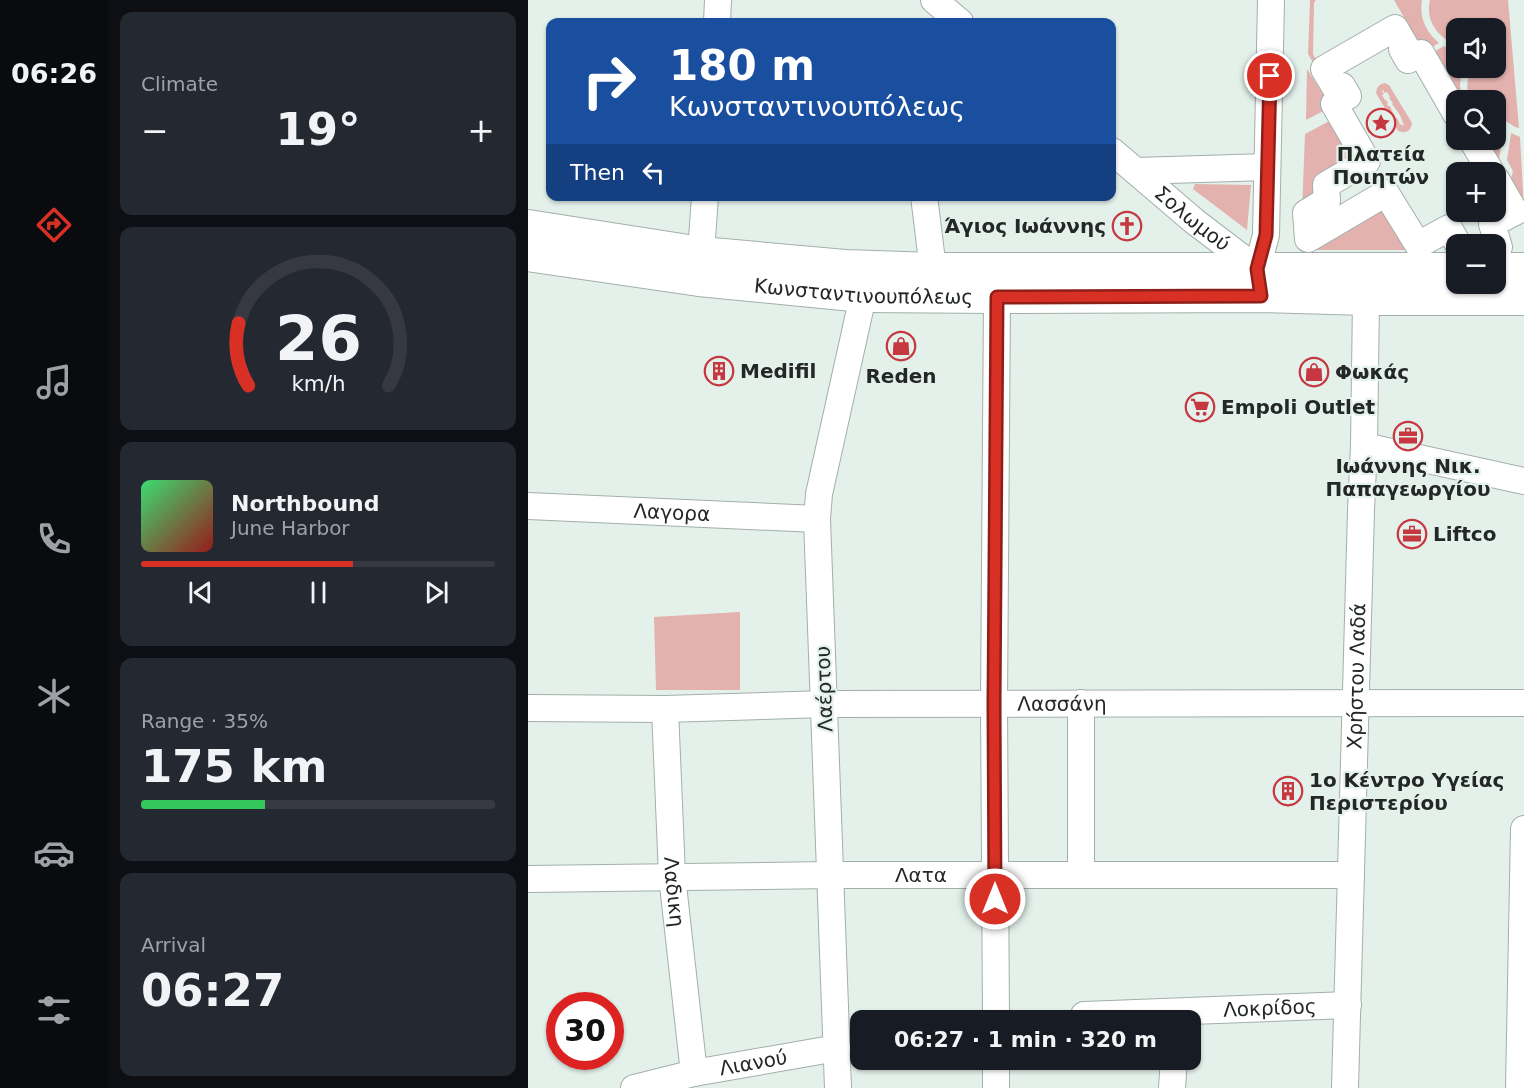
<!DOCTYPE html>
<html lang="en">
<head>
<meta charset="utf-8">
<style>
  :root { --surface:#171b24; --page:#242831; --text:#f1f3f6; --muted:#9ea1a6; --line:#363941; --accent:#d93025 }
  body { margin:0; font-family:"DejaVu Sans",sans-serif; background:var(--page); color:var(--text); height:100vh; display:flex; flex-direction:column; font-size:22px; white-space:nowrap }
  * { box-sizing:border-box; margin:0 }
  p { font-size:20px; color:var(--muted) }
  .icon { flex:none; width:33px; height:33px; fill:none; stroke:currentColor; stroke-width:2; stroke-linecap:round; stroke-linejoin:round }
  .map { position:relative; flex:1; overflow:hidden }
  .panel { display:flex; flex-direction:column; gap:12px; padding:12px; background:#0d0f14; width:420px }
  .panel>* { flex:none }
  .guide { position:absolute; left:18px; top:18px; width:570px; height:183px; border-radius:12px; box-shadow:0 2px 4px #0004; background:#1a4fa0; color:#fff; overflow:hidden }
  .controls { position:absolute; left:918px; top:18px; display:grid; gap:12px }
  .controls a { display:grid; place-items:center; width:60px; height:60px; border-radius:12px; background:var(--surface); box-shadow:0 2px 4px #0004; font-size:30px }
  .speed { position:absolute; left:18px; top:992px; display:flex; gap:12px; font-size:30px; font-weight:700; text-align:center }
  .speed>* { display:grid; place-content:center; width:78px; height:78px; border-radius:50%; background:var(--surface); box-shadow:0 2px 4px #0004; line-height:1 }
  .speed .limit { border:9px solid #d22; background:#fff; color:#111 }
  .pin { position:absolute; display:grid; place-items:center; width:51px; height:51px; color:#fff; margin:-26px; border:3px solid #fff; border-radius:50%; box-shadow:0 2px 6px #0007 }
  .me { position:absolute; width:66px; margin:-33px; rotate:0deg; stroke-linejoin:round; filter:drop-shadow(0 0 4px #0008) }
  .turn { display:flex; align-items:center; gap:21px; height:126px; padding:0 24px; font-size:27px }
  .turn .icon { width:78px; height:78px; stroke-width:2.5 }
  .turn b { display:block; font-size:42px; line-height:51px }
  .then { display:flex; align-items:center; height:57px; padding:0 24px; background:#0003; gap:12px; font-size:22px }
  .big { font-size:45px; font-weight:700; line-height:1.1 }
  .panel .tile { flex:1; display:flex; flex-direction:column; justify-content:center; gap:9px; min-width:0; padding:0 21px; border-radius:12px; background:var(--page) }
  .panel .dial { align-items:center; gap:0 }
  .dial svg { height:156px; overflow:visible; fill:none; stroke:var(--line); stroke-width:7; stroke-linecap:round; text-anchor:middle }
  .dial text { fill:var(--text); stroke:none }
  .song { display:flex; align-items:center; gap:18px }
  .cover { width:72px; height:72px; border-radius:9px; background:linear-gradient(135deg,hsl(140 70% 55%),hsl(0 70% 35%)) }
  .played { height:6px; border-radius:3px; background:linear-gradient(90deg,var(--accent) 60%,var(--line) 60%) }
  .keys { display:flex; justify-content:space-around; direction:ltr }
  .heat { display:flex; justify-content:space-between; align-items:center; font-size:33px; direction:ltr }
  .charge { height:9px; border-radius:4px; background:linear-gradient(90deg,#34c759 35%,var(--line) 0) }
  .trip { position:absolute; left:322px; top:1010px; width:351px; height:60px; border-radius:12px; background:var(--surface); box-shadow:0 2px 4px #0004; font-weight:700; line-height:60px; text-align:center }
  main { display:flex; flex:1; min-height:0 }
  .tab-bar { display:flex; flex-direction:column; width:108px; justify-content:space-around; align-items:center; background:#090b0e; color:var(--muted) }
  .tab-bar .icon { width:42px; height:42px }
  .tab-bar .selected { color:var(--accent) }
  .tab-bar b { font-size:27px; color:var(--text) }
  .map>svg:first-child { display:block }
  .green { fill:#e3b1ae; fill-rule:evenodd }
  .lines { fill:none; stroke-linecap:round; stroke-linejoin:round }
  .minor-casing { stroke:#a3afaa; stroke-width:28 }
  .major-casing { stroke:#a3afaa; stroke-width:34 }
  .minor { stroke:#fff; stroke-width:26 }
  .major { stroke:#fff; stroke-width:32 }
  .route-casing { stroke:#8d1f18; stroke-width:15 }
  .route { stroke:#d93025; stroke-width:10 }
  .labels { text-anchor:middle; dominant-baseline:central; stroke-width:4.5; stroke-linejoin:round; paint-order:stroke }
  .poi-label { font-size:20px; font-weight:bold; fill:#232826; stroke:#e4f1eb; text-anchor:start }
  .street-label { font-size:20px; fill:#232826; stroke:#e4f1eb }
</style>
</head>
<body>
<main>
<nav class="tab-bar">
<b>06:26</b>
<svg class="icon selected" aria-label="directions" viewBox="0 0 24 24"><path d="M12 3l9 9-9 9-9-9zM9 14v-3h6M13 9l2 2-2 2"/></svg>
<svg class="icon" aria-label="music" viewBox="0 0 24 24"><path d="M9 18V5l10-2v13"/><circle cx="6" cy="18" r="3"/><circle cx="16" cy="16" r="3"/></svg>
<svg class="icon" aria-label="phone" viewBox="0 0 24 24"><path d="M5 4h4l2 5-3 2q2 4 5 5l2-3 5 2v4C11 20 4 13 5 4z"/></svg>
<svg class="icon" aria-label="climate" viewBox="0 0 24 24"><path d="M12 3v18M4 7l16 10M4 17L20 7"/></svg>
<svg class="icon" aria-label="car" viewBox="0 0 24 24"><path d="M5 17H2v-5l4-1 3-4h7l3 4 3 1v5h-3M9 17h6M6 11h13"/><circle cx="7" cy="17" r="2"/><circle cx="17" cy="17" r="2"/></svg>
<svg class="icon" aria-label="filters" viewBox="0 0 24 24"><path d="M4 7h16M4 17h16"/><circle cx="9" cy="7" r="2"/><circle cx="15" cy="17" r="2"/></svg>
</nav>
<section class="panel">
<div class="tile"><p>Climate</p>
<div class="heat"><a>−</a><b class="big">19°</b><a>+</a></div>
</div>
<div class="tile dial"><svg viewBox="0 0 100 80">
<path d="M14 69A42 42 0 1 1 86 69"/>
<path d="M14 69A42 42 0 0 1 9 37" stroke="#d93025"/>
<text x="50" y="56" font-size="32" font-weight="700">26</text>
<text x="50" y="72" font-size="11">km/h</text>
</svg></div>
<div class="tile">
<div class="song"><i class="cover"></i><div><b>Northbound</b><p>June Harbor</p></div></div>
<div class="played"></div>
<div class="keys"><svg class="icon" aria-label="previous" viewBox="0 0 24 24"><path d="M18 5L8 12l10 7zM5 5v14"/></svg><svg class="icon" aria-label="pause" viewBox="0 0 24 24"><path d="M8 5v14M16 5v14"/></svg><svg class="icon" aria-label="next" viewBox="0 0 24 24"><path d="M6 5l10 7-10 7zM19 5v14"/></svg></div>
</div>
<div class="tile"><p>Range · 35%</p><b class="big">175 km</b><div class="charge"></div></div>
<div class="tile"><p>Arrival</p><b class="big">06:27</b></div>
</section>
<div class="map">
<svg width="996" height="1088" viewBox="0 0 996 1088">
  <rect width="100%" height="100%" fill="#e4f1eb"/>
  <path class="green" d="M782,0H788L786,3L785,54L808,101L780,54Z
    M866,0H894C891,18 898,32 911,43L896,52Z
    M902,0H980L991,128L987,127L968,115V100H944C936,91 940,78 943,68H968V28H928V45C910,37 897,21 902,0Z
    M916,46L928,54V68H934L932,85L934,100L899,56Z
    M779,69L803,107L778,120Z
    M857,83L861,85L884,123C883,131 878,134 870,131L848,93C849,87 851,84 857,83ZM855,90L857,93L859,92L862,97L861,98L865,103L864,104L872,115L876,126L872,124L869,118H867L862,106H860L859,104L860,103L858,100H857L854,95L856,94L854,91Z
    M809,117L830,153L785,178V205L774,211L777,134Z
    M968,124L976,131L971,159L973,166L948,140H968Z
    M983,133L992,137L996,210L982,182L985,171L979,160Z
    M667,184L723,185L719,230L665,189Z
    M861,204L889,250H786L781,241Z
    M212,612V690H128L126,617Z"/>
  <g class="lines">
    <g class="minor-casing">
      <g id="minor">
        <path d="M406,0L432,22"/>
        <path d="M189,22L190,0"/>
        <path d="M928,114L893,53L880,60L874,49L878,47L867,28L796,69L808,89L814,86L820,96L806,104L839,161L798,185L799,200L778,213L780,239L858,193L890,245L921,228L930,244"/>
        <path d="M944,140L963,172"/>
        <path id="s1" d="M584,151L666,221L729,269"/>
        <path d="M608,171L739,167"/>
        <path d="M968,179L987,212L964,224L971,247H968"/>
        <path d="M396,196L405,269"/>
        <path d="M173,253L177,196"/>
        <path d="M731,286L729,269L738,235L743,0"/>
        <path d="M836,446L996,481"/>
        <path id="s2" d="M0,506L289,519"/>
        <path id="s3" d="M0,708L137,709L297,704L996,703"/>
        <path id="s4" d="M137,709L144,876L166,1073"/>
        <path d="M553,875V703"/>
        <path id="s5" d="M0,879L303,875H823"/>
        <path id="s6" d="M556,1015L820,1005"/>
        <path d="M468,1020L466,704L469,297"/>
        <path d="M468,1059V1088"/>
        <path id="s7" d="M106,1088L166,1073L309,1048"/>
        <path d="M310,1088L289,519L291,494L335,296"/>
        <path d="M644,1088L646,1059"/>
        <path id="s8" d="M817,1088L833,510L836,446L838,299"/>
        <path d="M991,1088L996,829"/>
      </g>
    </g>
    <g class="major-casing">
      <g id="major">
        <path d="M0,226L173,253L317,266L405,269H928"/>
        <path id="s9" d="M0,255L171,280L335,296L469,297L733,296L838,299H996"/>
        <path d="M968,269H996"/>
      </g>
    </g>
    <use href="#minor" class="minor"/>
    <use href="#major" class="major"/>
  </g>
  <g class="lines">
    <g class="route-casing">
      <path id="route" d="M467,899L466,704L469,297L733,296L729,269L738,235L742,76"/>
    </g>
    <use href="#route" class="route"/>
  </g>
  <defs>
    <g id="sight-ring" transform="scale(1.5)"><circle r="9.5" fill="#e4f1eb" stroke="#c63740" stroke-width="1.5"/><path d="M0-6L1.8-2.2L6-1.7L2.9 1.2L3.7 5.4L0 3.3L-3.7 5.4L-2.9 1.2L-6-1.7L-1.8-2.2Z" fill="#c63740"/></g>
    <g id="church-ring" transform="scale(1.5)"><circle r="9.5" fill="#e4f1eb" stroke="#c63740" stroke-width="1.5"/><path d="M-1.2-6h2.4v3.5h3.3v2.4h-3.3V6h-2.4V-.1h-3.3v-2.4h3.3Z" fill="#c63740"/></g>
    <g id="shop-ring" transform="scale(1.5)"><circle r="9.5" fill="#e4f1eb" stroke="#c63740" stroke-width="1.5"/><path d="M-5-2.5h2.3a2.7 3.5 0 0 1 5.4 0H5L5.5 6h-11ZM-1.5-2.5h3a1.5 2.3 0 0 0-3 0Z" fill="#c63740"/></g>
    <g id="building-ring" transform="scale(1.5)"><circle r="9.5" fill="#e4f1eb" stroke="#c63740" stroke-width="1.5"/><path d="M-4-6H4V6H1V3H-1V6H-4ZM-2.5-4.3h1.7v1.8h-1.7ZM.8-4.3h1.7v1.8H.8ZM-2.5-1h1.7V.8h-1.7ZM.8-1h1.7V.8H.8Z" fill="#c63740"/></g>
    <g id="supermarket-ring" transform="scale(1.5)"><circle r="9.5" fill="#e4f1eb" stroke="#c63740" stroke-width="1.5"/><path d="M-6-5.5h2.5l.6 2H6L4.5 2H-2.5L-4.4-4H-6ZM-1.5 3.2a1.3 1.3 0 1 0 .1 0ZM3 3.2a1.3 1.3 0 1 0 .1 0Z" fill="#c63740"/></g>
    <g id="office-ring" transform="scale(1.5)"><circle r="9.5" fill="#e4f1eb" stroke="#c63740" stroke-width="1.5"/><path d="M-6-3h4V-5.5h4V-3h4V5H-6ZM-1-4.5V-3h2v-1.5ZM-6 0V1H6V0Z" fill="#c63740"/></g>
  </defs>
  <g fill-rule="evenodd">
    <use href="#sight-ring" x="853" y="123"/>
    <use href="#church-ring" x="599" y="226"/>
    <use href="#shop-ring" x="373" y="346"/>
    <use href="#building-ring" x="191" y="371"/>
    <use href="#shop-ring" x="786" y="372"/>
    <use href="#supermarket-ring" x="672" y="407"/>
    <use href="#office-ring" x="880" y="436"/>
    <use href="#office-ring" x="884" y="534"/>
    <use href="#building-ring" x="760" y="791"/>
  </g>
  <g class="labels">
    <g class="poi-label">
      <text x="853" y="154" text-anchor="middle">Πλατεία<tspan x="853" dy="23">Ποιητών</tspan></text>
      <text x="578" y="226" text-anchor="end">Άγιος Ιωάννης</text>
      <text x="212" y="371">Medifil</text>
      <text x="807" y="372">Φωκάς</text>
      <text x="373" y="376" text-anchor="middle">Reden</text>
      <text x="693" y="407">Empoli Outlet</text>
      <text x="880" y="466" text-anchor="middle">Ιωάννης Νικ.<tspan x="880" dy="23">Παπαγεωργίου</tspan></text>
      <text x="905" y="534">Liftco</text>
      <text x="781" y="780">1ο Κέντρο Υγείας<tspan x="781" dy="23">Περιστερίου</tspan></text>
    </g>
    <g class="street-label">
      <text stroke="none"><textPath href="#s1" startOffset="105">Σολωμού</textPath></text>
      <text stroke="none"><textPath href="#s9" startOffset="338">Κωνσταντινουπόλεως</textPath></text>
      <text stroke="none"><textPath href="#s2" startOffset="144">Λαγορα</textPath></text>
      <text stroke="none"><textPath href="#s8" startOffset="412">Χρήστου Λαδά</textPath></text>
      <text transform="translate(296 689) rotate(-92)">Λαέρτου</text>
      <text stroke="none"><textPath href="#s3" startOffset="534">Λασσάνη</textPath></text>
      <text stroke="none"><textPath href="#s5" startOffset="393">Λατα</textPath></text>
      <text stroke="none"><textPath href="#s4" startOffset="183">Λαδικη</textPath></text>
      <text stroke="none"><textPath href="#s6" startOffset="186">Λοκρίδος</textPath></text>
      <text stroke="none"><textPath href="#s7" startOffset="122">Λιανού</textPath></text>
    </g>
  </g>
</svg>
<div class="controls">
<a><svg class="icon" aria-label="sound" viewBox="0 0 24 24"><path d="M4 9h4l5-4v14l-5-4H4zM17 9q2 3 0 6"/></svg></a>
<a><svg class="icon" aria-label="search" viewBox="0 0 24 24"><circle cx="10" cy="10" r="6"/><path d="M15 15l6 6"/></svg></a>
<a>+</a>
<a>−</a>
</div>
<div class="speed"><div class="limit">30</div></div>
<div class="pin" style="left:742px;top:76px;background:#d93025"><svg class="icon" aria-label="arrive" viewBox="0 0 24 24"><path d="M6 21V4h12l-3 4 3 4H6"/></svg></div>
<svg class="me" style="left:467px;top:899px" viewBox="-20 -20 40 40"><circle r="17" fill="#d93025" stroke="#fff" stroke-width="3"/><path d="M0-11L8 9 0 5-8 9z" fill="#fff"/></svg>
<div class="trip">06:27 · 1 min · 320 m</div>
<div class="guide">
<div class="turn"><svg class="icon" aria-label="right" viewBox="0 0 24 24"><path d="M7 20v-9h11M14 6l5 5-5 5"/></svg><div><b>180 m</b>Κωνσταντινουπόλεως</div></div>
<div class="then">Then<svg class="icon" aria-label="left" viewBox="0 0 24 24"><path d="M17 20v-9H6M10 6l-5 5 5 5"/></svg></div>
</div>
</div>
</main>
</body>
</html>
